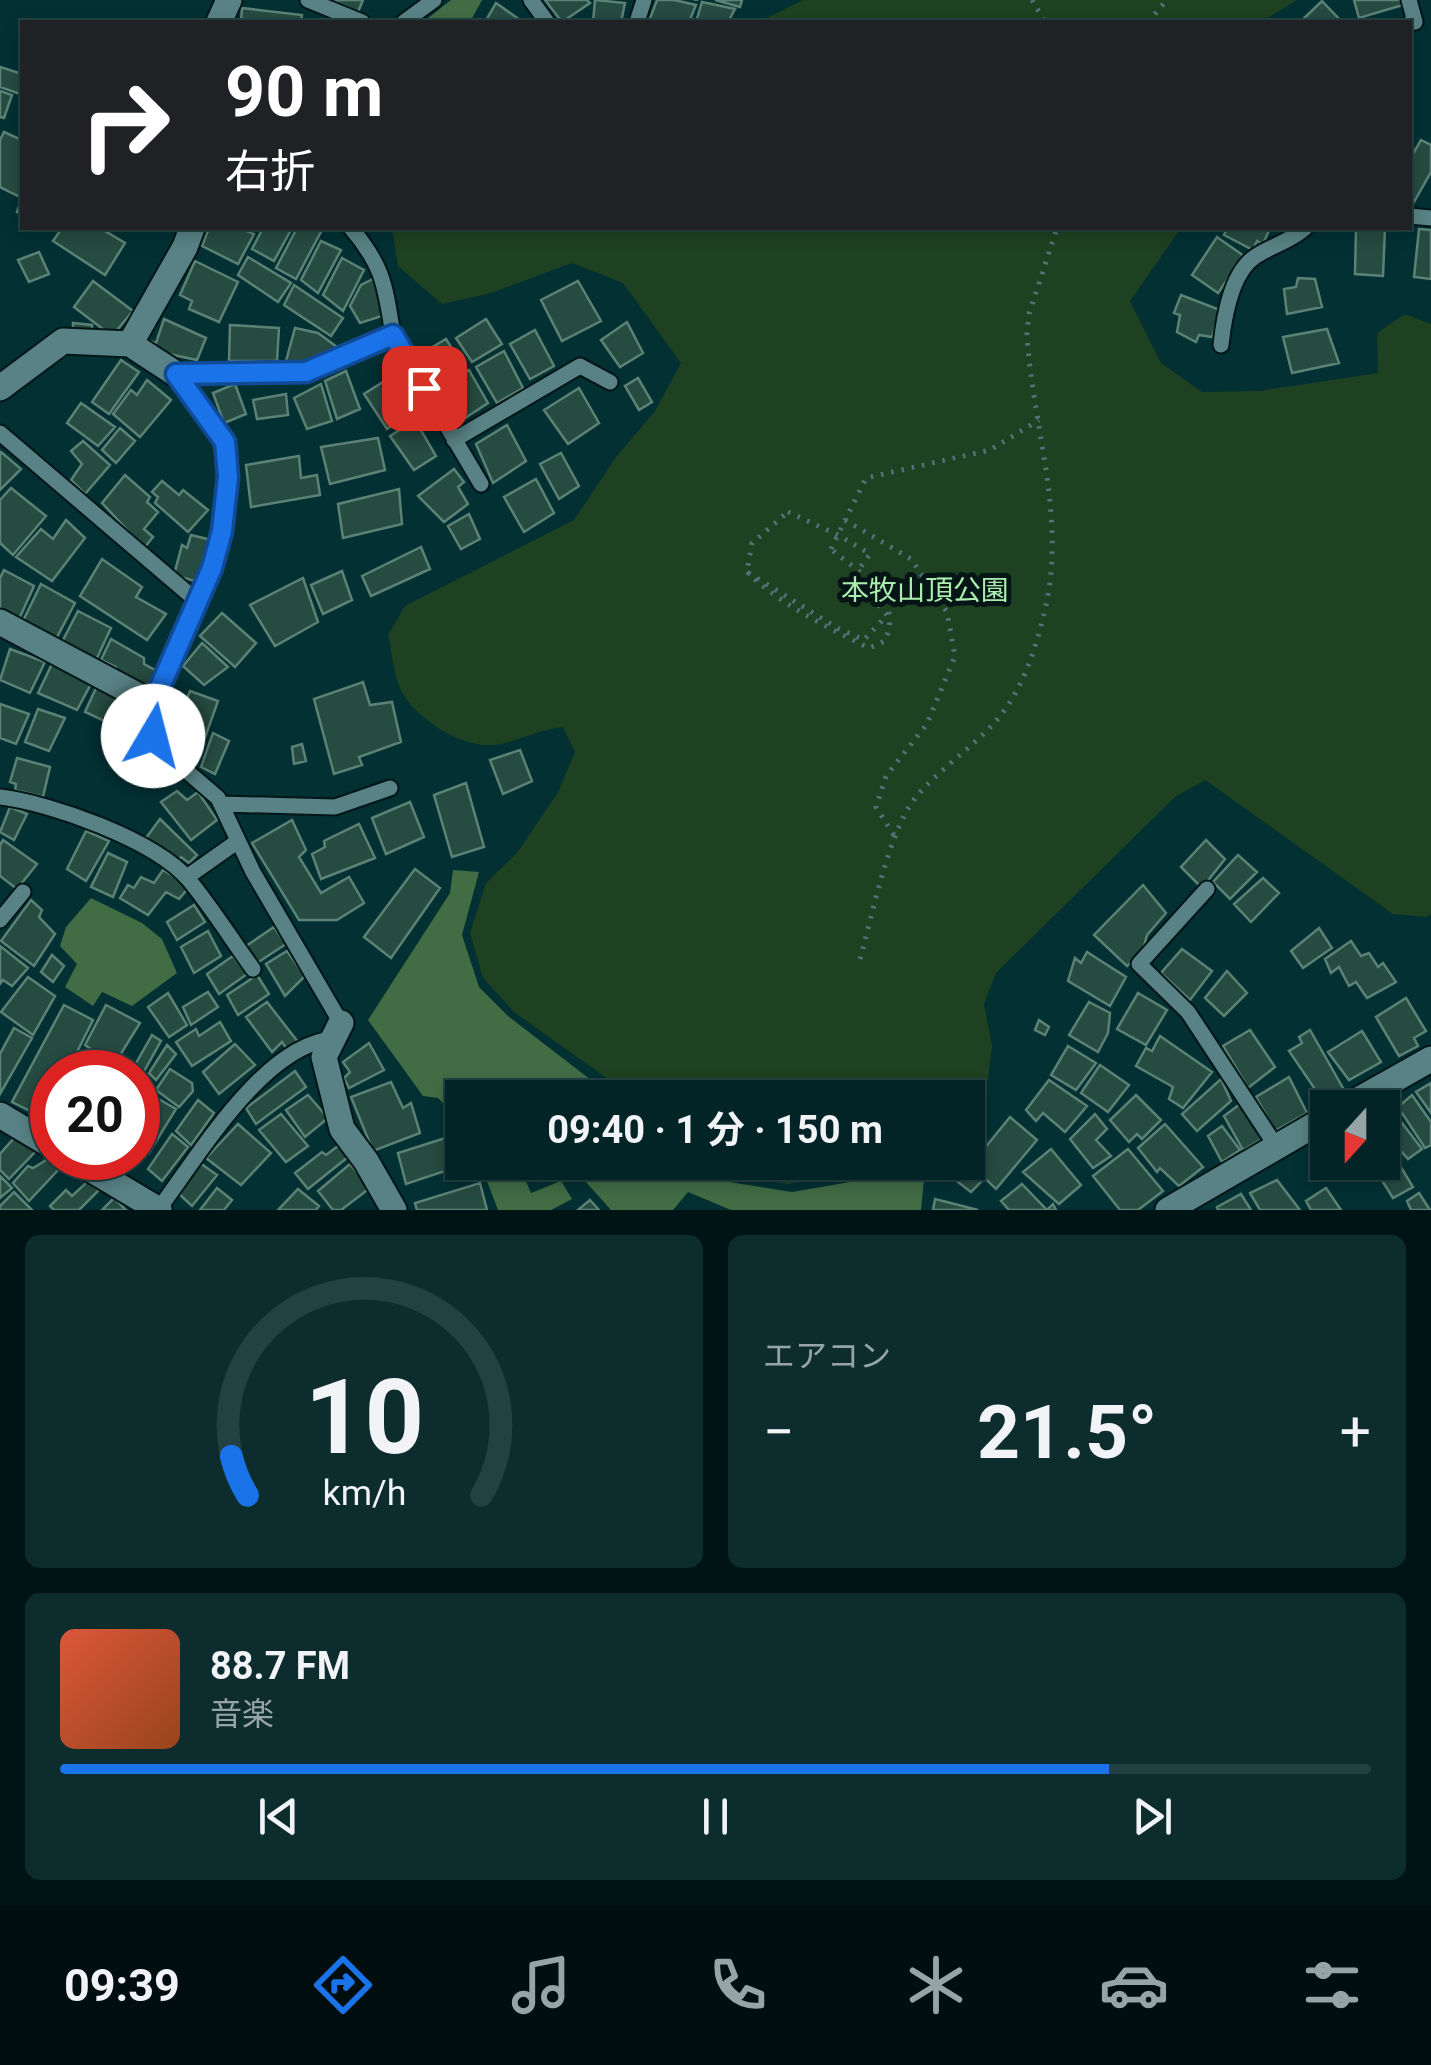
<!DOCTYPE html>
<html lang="ja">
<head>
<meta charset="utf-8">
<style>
  :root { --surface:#022426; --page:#0c2c2e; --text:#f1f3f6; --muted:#96a4a7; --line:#234143; --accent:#1a73e8 }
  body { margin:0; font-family:Roboto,"Noto Sans JP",sans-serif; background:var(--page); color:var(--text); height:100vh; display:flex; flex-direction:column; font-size:38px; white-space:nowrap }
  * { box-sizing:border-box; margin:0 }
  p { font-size:32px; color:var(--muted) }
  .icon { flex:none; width:55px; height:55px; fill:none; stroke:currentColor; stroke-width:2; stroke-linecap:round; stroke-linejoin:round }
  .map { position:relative; height:1210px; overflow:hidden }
  .drawer { display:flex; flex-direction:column; gap:25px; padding:25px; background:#011415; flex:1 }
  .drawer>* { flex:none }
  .top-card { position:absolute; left:20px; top:20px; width:1392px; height:210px; border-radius:0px; box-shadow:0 5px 15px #0003,0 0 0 2px var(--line); background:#202124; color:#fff; overflow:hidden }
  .needle { width:65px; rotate:201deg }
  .tools { position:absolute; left:1310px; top:1090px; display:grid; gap:20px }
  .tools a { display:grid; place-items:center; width:90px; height:90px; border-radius:0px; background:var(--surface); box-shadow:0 5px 15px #0003,0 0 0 2px var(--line); font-size:50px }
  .speed { position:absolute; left:30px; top:1050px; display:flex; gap:20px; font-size:50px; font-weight:700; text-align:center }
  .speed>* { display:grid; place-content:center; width:130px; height:130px; border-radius:50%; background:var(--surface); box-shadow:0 5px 15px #0003,0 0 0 2px var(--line); line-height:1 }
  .speed .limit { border:15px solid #d22; background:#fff; color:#111 }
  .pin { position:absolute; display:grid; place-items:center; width:85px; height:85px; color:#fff; margin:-42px; border-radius:20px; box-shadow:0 5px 15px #0006 }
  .me { position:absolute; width:110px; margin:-55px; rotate:8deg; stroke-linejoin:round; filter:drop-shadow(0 0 8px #0008) }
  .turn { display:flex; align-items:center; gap:35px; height:210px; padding:0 40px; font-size:45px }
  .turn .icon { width:130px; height:130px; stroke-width:2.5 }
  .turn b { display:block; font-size:70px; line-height:85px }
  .big { font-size:75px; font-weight:700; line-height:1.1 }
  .drawer .tile { flex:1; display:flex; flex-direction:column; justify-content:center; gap:15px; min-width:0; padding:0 35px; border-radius:15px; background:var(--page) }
  .drawer .dial { align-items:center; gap:0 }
  .dial svg { height:260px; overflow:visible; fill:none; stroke:var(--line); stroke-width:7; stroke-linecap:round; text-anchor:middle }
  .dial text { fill:var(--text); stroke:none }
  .song { display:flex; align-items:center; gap:30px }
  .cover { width:120px; height:120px; border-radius:15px; background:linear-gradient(135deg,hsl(10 70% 55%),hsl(20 70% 35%)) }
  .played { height:10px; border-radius:5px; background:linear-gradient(90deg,var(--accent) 80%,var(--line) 80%) }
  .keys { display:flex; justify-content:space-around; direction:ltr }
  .heat { display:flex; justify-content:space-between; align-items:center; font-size:55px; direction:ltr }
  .drawer .tiles { flex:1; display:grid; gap:25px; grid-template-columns:1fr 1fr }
  .tile:last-child { grid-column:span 2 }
  .trip { position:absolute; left:445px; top:1080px; width:540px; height:100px; border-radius:0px; background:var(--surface); box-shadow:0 5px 15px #0003,0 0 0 2px var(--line); font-weight:700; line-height:100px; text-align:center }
  .dock { display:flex; height:160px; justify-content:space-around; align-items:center; background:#010e0f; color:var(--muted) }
  .dock .icon { width:70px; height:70px }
  .dock .selected { color:var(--accent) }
  .dock b { font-size:45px; color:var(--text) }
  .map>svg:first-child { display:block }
  .green { fill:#1e4121 }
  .forest { fill:#416c44 }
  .building { fill:#264b40; stroke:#5c8276; stroke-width:2.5 }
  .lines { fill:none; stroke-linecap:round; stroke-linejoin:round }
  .lane-casing { stroke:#021617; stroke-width:19 }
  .street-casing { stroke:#021617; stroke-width:29 }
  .path { stroke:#4f7477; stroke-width:5; stroke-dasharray:2.5 8; stroke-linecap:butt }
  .lane { stroke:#588285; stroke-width:15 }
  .street { stroke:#588285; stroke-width:25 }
  .path-bridge { stroke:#4f7477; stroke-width:5; stroke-dasharray:2.5 8; stroke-linecap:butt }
  .route-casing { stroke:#114b97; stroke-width:25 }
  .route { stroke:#1a73e8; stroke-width:18 }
  .labels { text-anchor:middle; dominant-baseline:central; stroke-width:10; stroke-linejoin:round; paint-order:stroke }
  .park-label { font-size:28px; fill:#aaedae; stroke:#051516 }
</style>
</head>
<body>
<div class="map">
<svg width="1431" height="1210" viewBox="0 0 1431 1210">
  <rect width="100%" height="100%" fill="#023033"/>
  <path class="green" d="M803,0H1297L1261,22H759Z
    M392,228H1181L1130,301L1161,363L1202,392L1259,391L1378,373L1377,333L1405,314L1431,324V914L1427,917L1393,914L1205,780L1175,797L996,973L984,1004L992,1045L988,1079L968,1117V1098L633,1097L514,1012L483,978L470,933L486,883L517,853L558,792L575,752L563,727C539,729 518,742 495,745C463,749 413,718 400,688C393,672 392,651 388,635L405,606L574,520L616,457L655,411L681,363L623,283L572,263L491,293L442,304L398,266Z
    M696,1163H892L884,1167L787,1184L706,1171Z"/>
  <path class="forest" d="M451,0H482L470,22H423Z
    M453,870L479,872L462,935L479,987L508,1016L613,1097L462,1098V1122L438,1098L423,1096L368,1020L450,893Z
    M91,898L142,923L162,939L177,973L132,1006L102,992L93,1006L65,987L77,964L60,946L66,927Z
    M480,1163H518L531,1193L561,1181L572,1199L551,1210H498Z
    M569,1163H611L618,1170L627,1163H684L704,1178L792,1192L925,1169L921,1210H731L688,1192L673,1210H611Z"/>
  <path class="building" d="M332,0H363L358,12Z
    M545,0H587L590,3L562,22Z
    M595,0L625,3L621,22H593Z
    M657,0H674L696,5L689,22L649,21Z
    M715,0H742L740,7Z
    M1354,0H1401L1403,5L1359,18Z
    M1322,1L1342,22H1300Z
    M702,2L735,9L728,22H696Z
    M496,3L523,22H485Z
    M242,8L302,15L301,22H241Z
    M0,67L22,74L20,94L0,87Z
    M0,91L12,95L4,118L0,117Z
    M4,132L22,140V214L17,212L22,198L0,187V140Z
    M1421,140L1431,145V172L1414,202L1410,199V159Z
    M62,228H100L125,243L105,275L53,241Z
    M209,228H240L254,234L238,264L202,246Z
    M263,228H292L274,261L252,249Z
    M297,228H323L296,279L276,268Z
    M1227,228H1270L1263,244L1257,241L1253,250L1224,235Z
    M1356,228H1385L1383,276L1355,274Z
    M1419,229L1431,230V279L1414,277Z
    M1217,237L1244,256L1218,293L1192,275Z
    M321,241L341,250L318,293L301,280Z
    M39,252L49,274L29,282L18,260Z
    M248,257L291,283L278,302L238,275Z
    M342,258L364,270L343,311L323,295Z
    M195,261L238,282L219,322L189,309L192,301L180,295Z
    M1298,278L1315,279L1322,307L1287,314L1284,289L1296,287Z
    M373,279L385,315L360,323L350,306L361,285Z
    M93,281L133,311L112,336L74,307Z
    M578,281L601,321L562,341L541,300Z
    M294,285L343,318L331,336L284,305Z
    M1181,295L1220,310L1212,337L1199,335L1196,342L1177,332L1180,315L1174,313Z
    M164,319L206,338L197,360L169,354L168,361L147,349L150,341L156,343Z
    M486,319L502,344L472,362L456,338Z
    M627,322L643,353L620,367L601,340Z
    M73,323L92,325V335L73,337Z
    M230,325L279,328L277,361H229Z
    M295,328L318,333L337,347L335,355L304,365L286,361Z
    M1327,329L1339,363L1292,373L1283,337Z
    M535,330L554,366L530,379L510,344Z
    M446,339L463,366L438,383L421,354Z
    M504,351L523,388L497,403L476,367Z
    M121,360L139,372L109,414L92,402Z
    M402,370L420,406L387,429L364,394Z
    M469,370L488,403L459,422L441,387Z
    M346,371L360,409L337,419L325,381Z
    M638,378L652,402L639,410L625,386Z
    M147,380L171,400L140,437L113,414L131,390L137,395Z
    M235,384L246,414L224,423L213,393Z
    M321,384L332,421L307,429L294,398Z
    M579,388L599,423L568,444L544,410Z
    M286,394L288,415L257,419L253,400Z
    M81,403L115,427L98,446L67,423Z
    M415,420L436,456L414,470L390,436Z
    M507,425L526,461L493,483L476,444Z
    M120,428L135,441L116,463L102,450Z
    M378,438L385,470L330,484L321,447Z
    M83,441L110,465L85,494L71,480L82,464L71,451Z
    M1,452L21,469L0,490V453Z
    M561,453L579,486L559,499L540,464Z
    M299,456L301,478L317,475L320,495L251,507L246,465Z
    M454,469L464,482L458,487L468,504L444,522L418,496Z
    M125,475L150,497L147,502L158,512L144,529L153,537L144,548L102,503Z
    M536,479L554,513L524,532L504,497Z
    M162,481L179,495L183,490L208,510L188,532L155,503L158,497L152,492Z
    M11,488L46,516L13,555L0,543V500Z
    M399,489L402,524L343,538L338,504Z
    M469,514L480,539L461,549L448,526Z
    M66,520L85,538L52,581L16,557L41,529L53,539Z
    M191,535L211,540L198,582L174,575L182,545L187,548Z
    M421,547L430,569L371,596L362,576Z
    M102,559L142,587L136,597L166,614L147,640L80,596Z
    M4,570L34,586L19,619L0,610V578Z
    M342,571L352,600L323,614L311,585Z
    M303,578L318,622L275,646L250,605Z
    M41,584L75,603L56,639L23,621Z
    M78,611L111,628L96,660L62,642Z
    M222,613L256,643L235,667L200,636Z
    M111,639L144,658V664L159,672L152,690L115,673L116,667L101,660Z
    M202,643L228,667L204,685L183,666Z
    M10,649L45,662L30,693L0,680Z
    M52,664L92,682L77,710L38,693Z
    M363,682L370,705L392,702L401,742L359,757L362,765L334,774L314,699Z
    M97,686L139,707L126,731L85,712Z
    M190,691L218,701L196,763L185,759L191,741L166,731L175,704L184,705Z
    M0,704L29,714L16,744L0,738Z
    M38,709L65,718L49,751L25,742Z
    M213,733L229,741L215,774L201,767Z
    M302,744L306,761L294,764L292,747Z
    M520,750L532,781L503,794L490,760Z
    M17,758L50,767L43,797L15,790L16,784L10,782Z
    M466,783L484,847L452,857L434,795Z
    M177,791L187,800L198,792L217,820L191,840L161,802Z
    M410,802L424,837L386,854L372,818Z
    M10,807L27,814L14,840L0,832Z
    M160,819L197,855L189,863L181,857L177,863L146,838Z
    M292,820L306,850L299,857L321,893L349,877L364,903L337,920H299L252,843Z
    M359,824L375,858L321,879L312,854L325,847L324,841Z
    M86,831L109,841L86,881L67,869Z
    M3,840L37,864L17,889L0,876V845Z
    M1206,840L1225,859L1202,888L1181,867Z
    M108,853L127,862L113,897L91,887Z
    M1238,855L1257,872L1230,899L1213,882Z
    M415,869L440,888L391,958L364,937Z
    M163,870L190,886L179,899L166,892L148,915L120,898L128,885L134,888L141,877L154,883Z
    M1263,878L1279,893L1251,922L1234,904Z
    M1143,885L1166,913L1147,935L1142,953L1127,966L1094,935Z
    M31,900L42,910L39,917L55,934L34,966L1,941Z
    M194,905L205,922L177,940L167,922Z
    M274,927L286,944L257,963L246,946Z
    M1319,928L1332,948L1303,968L1291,951Z
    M208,931L221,956L194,973L181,947Z
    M1351,941L1361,956L1369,953L1378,967L1383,963L1396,982L1367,998L1356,982L1349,986L1339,967L1331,973L1325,959Z
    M0,946L28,968L12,986L3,980L0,984Z
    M1182,949L1212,971L1190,1000L1161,973Z
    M287,951L305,976L285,996L266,964Z
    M1087,952L1126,977L1110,1006L1068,981L1075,958L1081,963Z
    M52,955L64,966L53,982L41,972Z
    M233,956L247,974L219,994L207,974Z
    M1227,971L1247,993L1224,1016L1205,998Z
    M257,975L269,994L238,1015L227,995Z
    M28,977L55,996L33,1035L1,1012Z
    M208,992L218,1007L191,1025L183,1007Z
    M168,993L187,1025L169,1037L148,1007Z
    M1138,993L1167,1010L1146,1045L1117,1029Z
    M1406,998L1426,1031L1414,1038L1418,1046L1399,1056L1376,1017Z
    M267,1002L298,1042L287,1049L282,1042L272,1052L246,1017Z
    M1089,1002L1110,1013L1108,1033L1098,1052L1069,1035Z
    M64,1005L93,1020L74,1058L83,1064L88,1058L106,1072H52V1106L42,1101L34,1113L12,1102Z
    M106,1005L140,1023L114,1065L85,1045Z
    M1039,1020L1049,1027L1045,1035L1035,1030Z
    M220,1022L231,1041L192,1066L176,1042L196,1029L199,1036Z
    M14,1028L32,1038L0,1094V1054Z
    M1250,1030L1275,1067L1248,1088L1223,1046Z
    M1310,1030L1343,1088L1323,1101L1289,1051L1302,1043L1299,1037Z
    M1362,1031L1381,1062L1349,1080L1328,1052Z
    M152,1035L161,1041L138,1082V1072H131Z
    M1160,1036L1212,1072L1183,1108L1169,1099L1173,1087L1136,1066L1146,1048L1152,1051Z
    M369,1043L384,1070L349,1088L344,1078L350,1072L343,1062Z
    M235,1044L255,1065L219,1094L203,1072Z
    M167,1045L176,1054L156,1080L149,1073Z
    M1068,1046L1096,1063L1076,1090L1051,1075Z
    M1100,1065L1129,1085L1108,1112L1081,1093Z
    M170,1069L192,1083L193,1091L179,1107L156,1090Z
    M295,1071L306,1087L256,1124L246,1108Z
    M1289,1077L1307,1113L1275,1131L1256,1097Z
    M1221,1079L1231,1101L1197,1131L1182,1114Z
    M1049,1080L1087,1106L1065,1132L1043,1113L1036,1121L1026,1110Z
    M391,1082L403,1108L411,1103L420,1133L373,1151L351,1097Z
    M1431,1083V1113L1416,1092Z
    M146,1092L176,1109L149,1153L138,1146V1107Z
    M308,1095L328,1118L305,1137L286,1110Z
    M1136,1095L1161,1120L1142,1139L1137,1134L1129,1142L1110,1120Z
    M1412,1095L1431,1122V1145L1425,1148L1398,1107Z
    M198,1100L214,1113L191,1145L176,1131Z
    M1240,1104L1262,1139L1243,1150L1224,1116Z
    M1389,1106L1422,1149L1408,1159L1382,1129V1111Z
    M281,1114L308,1146L286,1162L259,1130Z
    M1095,1114L1107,1129L1096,1140L1111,1156L1093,1168L1070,1139Z
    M1010,1117L1037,1140L996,1189L971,1165Z
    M238,1124L271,1153L241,1185L206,1158Z
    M1165,1124L1203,1167L1179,1186L1160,1168L1157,1172L1138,1148Z
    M1222,1126L1240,1150L1222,1162L1208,1136Z
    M172,1134L188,1147L162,1181L148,1169Z
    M458,1134L462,1162L466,1164L406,1184L398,1153Z
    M14,1138L36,1151L9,1179L0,1170V1154Z
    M338,1146L348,1157L308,1189L295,1173L322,1152L326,1155Z
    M1051,1149L1081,1185L1059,1204L1023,1172Z
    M1128,1149L1163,1191L1138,1210H1120L1093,1176Z
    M48,1159L60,1168L29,1201L13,1183L28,1166L33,1168Z
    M1396,1159L1413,1187L1393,1198L1376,1171Z
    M527,1162H552L558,1172L538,1181Z
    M1334,1162H1360L1341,1175Z
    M200,1163L217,1175L192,1206L177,1192Z
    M350,1164L370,1188L341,1210H333L318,1191Z
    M962,1168L981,1182L971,1192L954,1179Z
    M0,1176L12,1188L0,1198Z
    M1277,1180L1300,1210H1260L1250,1193Z
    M87,1182L99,1190L79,1210H54L50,1206L66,1190L72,1196Z
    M480,1183L487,1210H417L415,1203Z
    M1022,1184L1047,1210L1053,1204L1056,1210H1009L1001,1201Z
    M217,1188L232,1200L224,1210H200Z
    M1326,1188L1341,1210H1311L1306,1201Z
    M298,1189L319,1206L316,1210H278Z
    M14,1192L32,1210H0V1206Z
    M1419,1193L1430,1210H1411L1407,1201Z
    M1241,1194L1251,1210H1218L1217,1207Z
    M114,1198L126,1210H102Z
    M935,1199L978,1210H933Z
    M590,1200L599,1210H578Z"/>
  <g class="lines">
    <g class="lane-casing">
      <path id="lane" d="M308,0L362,22
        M531,0L547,22
        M1409,0L1415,22L1410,23
        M404,22L434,0
        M637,22L644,0
        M1410,216L1431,218
        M351,228C384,267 385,286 393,335
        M1221,345C1224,317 1231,272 1256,256C1273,245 1291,241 1305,228
        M176,374L225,442L228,477L222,531L213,568L154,704L153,736L160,748L218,798L253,872L341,1023
        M176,374L306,371L393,335L481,484
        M0,433L197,601
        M454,440L580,366L610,382
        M0,797C51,803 155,840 189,880C212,908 232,940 253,969
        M222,804L335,807L390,788
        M187,877L238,841
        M1207,889L1139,964L1188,1012L1276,1146
        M0,920L23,892
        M158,1210C198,1157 263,1045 333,1039"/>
    </g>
    <g class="street-casing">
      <path id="street" d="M219,22L229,0
        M130,344L185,247L192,228
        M0,388L63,341L130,344L176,374
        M0,622L154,704
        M341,1023L324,1057L342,1129L366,1161L394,1210
        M1344,1108L1431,1059
        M0,1115L52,1146
        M72,1158L159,1210
        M1168,1210L1328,1117"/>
    </g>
    <path class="path" d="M1032,0L1045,22
      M696,1V0
      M1148,22L1167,0
      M788,512L838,535L870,554L854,576L887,615L864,640L839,629L747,572L752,543Z
      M845,520L911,559L947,612L955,656L927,724L886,776L876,807L895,837
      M831,549L866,478L990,450L1039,420
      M860,959C872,917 888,835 913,801C935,772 970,750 995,722C1022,693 1038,643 1046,605C1066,514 1032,424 1027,334L1029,314L1057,228"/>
    <use href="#lane" class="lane"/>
    <use href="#street" class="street"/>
    <path class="path-bridge" d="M747,572C781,605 827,627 869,648L885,641C904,598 861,574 831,549"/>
  </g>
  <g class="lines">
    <g class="route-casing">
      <path id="route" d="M153,736L152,717L160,687L212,568L222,531L228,477L225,442L176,374L306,372L393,335L424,388"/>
    </g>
    <use href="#route" class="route"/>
  </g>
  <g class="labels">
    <g class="park-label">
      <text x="925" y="590">本牧山頂公園</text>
    </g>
  </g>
</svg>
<div class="tools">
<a><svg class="needle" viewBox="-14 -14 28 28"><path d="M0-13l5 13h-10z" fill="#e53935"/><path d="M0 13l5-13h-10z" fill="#96a4a7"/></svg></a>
</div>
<div class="speed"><div class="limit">20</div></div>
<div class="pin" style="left:424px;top:388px;background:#d93025"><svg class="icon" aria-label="arrive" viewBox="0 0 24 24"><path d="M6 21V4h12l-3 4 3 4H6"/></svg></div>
<svg class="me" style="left:153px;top:736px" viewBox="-20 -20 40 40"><circle r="19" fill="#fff"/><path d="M0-13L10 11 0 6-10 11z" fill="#1a73e8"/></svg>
<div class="trip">09:40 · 1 分 · 150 m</div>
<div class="top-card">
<div class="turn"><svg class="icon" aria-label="right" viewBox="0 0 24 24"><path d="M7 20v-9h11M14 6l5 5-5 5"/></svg><div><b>90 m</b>右折</div></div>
</div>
</div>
<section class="drawer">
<div class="tiles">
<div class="tile dial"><svg viewBox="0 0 100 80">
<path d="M14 69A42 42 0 1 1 86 69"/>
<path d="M14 69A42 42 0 0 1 9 57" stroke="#1a73e8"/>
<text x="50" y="56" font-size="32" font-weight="700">10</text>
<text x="50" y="72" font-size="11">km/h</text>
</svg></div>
<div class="tile"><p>エアコン</p>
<div class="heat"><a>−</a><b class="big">21.5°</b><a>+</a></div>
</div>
<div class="tile">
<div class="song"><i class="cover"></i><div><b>88.7 FM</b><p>音楽</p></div></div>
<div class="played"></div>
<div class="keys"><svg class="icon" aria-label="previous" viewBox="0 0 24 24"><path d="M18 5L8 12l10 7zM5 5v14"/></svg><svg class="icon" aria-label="pause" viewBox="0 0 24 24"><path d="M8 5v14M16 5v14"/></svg><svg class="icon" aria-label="next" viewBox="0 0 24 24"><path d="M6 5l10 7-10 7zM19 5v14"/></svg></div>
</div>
</div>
</section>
<nav class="dock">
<b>09:39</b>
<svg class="icon selected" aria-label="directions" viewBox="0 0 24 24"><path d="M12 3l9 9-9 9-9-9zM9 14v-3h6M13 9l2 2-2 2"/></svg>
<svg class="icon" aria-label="music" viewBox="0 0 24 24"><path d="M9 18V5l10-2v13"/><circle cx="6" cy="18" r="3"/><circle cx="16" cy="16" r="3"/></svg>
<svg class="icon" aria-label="phone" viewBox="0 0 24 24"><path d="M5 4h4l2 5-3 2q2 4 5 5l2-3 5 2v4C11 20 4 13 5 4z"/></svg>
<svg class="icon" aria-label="climate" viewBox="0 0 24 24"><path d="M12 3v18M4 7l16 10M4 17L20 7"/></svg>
<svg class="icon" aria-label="car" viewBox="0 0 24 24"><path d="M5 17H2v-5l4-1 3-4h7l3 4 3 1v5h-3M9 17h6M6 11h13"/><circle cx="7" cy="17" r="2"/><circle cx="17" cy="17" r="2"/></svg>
<svg class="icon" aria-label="filters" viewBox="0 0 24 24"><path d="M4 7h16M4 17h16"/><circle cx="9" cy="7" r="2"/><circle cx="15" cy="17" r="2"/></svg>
</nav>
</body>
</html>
